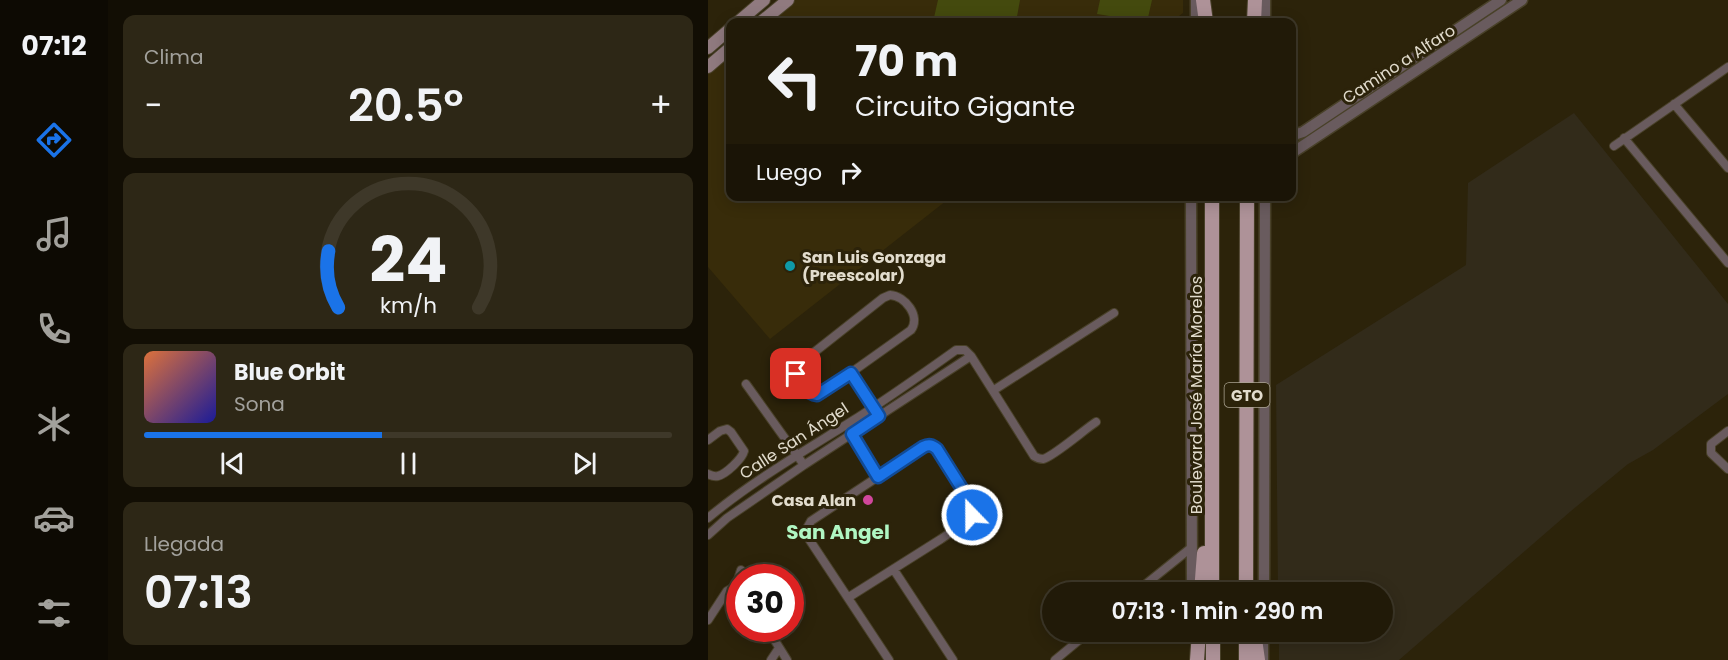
<!DOCTYPE html>
<html lang="es">
<head>
<meta charset="utf-8">
<style>
  :root { --surface:#211a08; --page:#2d2716; --text:#f1f3f6; --muted:#a2a19c; --line:#3e3829; --accent:#1a73e8 }
  body { margin:0; font-family:Poppins,sans-serif; background:var(--page); color:var(--text); height:100vh; display:flex; flex-direction:column; font-size:22px; white-space:nowrap }
  * { box-sizing:border-box; margin:0 }
  p { font-size:20px; color:var(--muted) }
  .icon { flex:none; width:33px; height:33px; fill:none; stroke:currentColor; stroke-width:2; stroke-linecap:round; stroke-linejoin:round }
  .map { position:relative; flex:1; overflow:hidden }
  .side { display:flex; flex-direction:column; gap:15px; padding:15px; background:#120e04; width:600px }
  .side>* { flex:none }
  .top-card { position:absolute; left:18px; top:18px; width:570px; height:183px; border-radius:12px; box-shadow:0 3px 15px #0003,0 0 0 2px var(--line); background:#211a08; color:var(--text); overflow:hidden }
  .speed { position:absolute; left:18px; top:564px; display:flex; gap:12px; font-size:30px; font-weight:700; text-align:center }
  .speed>* { display:grid; place-content:center; width:78px; height:78px; border-radius:50%; background:var(--surface); box-shadow:0 3px 15px #0003,0 0 0 2px var(--line); line-height:1 }
  .speed .limit { border:9px solid #d22; background:#fff; color:#111 }
  .pin { position:absolute; display:grid; place-items:center; width:51px; height:51px; color:#fff; margin:-26px; border-radius:12px; box-shadow:0 3px 9px #0006 }
  .me { position:absolute; width:66px; margin:-33px; rotate:338deg; stroke-linejoin:round; filter:drop-shadow(0 0 4px #0008) }
  .turn { display:flex; align-items:center; gap:21px; height:126px; padding:0 30px; font-size:27px }
  .turn .icon { width:78px; height:78px; stroke-width:2.5 }
  .turn b { display:block; font-size:42px; line-height:51px }
  .then { display:flex; align-items:center; height:57px; padding:0 30px; background:#0003; gap:12px; font-size:22px }
  .big { font-size:45px; font-weight:600; line-height:1.1 }
  .side .tile { flex:1; display:flex; flex-direction:column; justify-content:center; gap:9px; min-width:0; padding:0 21px; border-radius:12px; background:var(--page) }
  .side .dial { align-items:center; gap:0 }
  .dial svg { height:156px; overflow:visible; fill:none; stroke:var(--line); stroke-width:7; stroke-linecap:round; text-anchor:middle }
  .dial text { fill:var(--text); stroke:none }
  .song { display:flex; align-items:center; gap:18px }
  .cover { width:72px; height:72px; border-radius:9px; background:linear-gradient(135deg,hsl(20 70% 55%),hsl(240 70% 35%)) }
  .played { height:6px; border-radius:3px; background:linear-gradient(90deg,var(--accent) 45%,var(--line) 45%) }
  .keys { display:flex; justify-content:space-around; direction:ltr }
  .heat { display:flex; justify-content:space-between; align-items:center; font-size:33px; direction:ltr }
  .trip { position:absolute; left:334px; top:582px; width:351px; height:60px; border-radius:30px; background:var(--surface); box-shadow:0 3px 15px #0003,0 0 0 2px var(--line); font-weight:600; line-height:60px; text-align:center }
  main { display:flex; flex:1; min-height:0 }
  .tab-bar { display:flex; flex-direction:column; width:108px; justify-content:space-around; align-items:center; background:#0d0a03; color:var(--muted) }
  .tab-bar .icon { width:42px; height:42px }
  .tab-bar .current { color:var(--accent) }
  .tab-bar b { font-size:27px; color:var(--text) }
  .map>svg:first-child { display:block }
  .industrial { fill:#322b1a }
  .built { fill:#382c0a }
  .green { fill:#444a0e }
  .lines { fill:none; stroke-linecap:round; stroke-linejoin:round }
  .minor-casing { stroke:#494129; stroke-width:10 }
  .tertiary-casing { stroke:#494129; stroke-width:13 }
  .secondary-casing { stroke:#494129; stroke-width:14 }
  .primary-casing { stroke:#494129; stroke-width:16 }
  .minor { stroke:#695b5e; stroke-width:8 }
  .tertiary { stroke:#695b5e; stroke-width:10 }
  .secondary { stroke:#907a7f; stroke-width:12 }
  .primary { stroke:#ae9298; stroke-width:14 }
  .route-casing { stroke:#114b97; stroke-width:15 }
  .route { stroke:#1a73e8; stroke-width:10 }
  .culture-dot { fill:#0f9aa8; stroke:#2c230a; stroke-width:2 }
  .hotel-dot { fill:#d1479c; stroke:#2c230a; stroke-width:2 }
  .labels { text-anchor:middle; dominant-baseline:central; stroke-width:6; stroke-linejoin:round; paint-order:stroke }
  .shield { fill:#2c230a; stroke:#aba492; stroke-width:1.5 }
  .shield-label { font-size:15px; font-weight:bold; fill:#e2dccd }
  .street-label { font-size:16px; fill:#e2dccd; stroke:#2c230a }
  .poi-label { font-size:16px; font-weight:bold; fill:#e2dccd; stroke:#2c230a; text-anchor:start }
  .quarter-label { font-size:20px; font-weight:bold; fill:#b0f7c3; stroke:#2c230a }
</style>
</head>
<body>
<main>
<nav class="tab-bar">
<b>07:12</b>
<svg class="icon current" aria-label="directions" viewBox="0 0 24 24"><path d="M12 3l9 9-9 9-9-9zM9 14v-3h6M13 9l2 2-2 2"/></svg>
<svg class="icon" aria-label="music" viewBox="0 0 24 24"><path d="M9 18V5l10-2v13"/><circle cx="6" cy="18" r="3"/><circle cx="16" cy="16" r="3"/></svg>
<svg class="icon" aria-label="phone" viewBox="0 0 24 24"><path d="M5 4h4l2 5-3 2q2 4 5 5l2-3 5 2v4C11 20 4 13 5 4z"/></svg>
<svg class="icon" aria-label="climate" viewBox="0 0 24 24"><path d="M12 3v18M4 7l16 10M4 17L20 7"/></svg>
<svg class="icon" aria-label="car" viewBox="0 0 24 24"><path d="M5 17H2v-5l4-1 3-4h7l3 4 3 1v5h-3M9 17h6M6 11h13"/><circle cx="7" cy="17" r="2"/><circle cx="17" cy="17" r="2"/></svg>
<svg class="icon" aria-label="filters" viewBox="0 0 24 24"><path d="M4 7h16M4 17h16"/><circle cx="9" cy="7" r="2"/><circle cx="15" cy="17" r="2"/></svg>
</nav>
<section class="side">
<div class="tile"><p>Clima</p>
<div class="heat"><a>−</a><b class="big">20.5°</b><a>+</a></div>
</div>
<div class="tile dial"><svg viewBox="0 0 100 80">
<path d="M14 69A42 42 0 1 1 86 69"/>
<path d="M14 69A42 42 0 0 1 9 40" stroke="#1a73e8"/>
<text x="50" y="56" font-size="32" font-weight="700">24</text>
<text x="50" y="72" font-size="11">km/h</text>
</svg></div>
<div class="tile">
<div class="song"><i class="cover"></i><div><b>Blue Orbit</b><p>Sona</p></div></div>
<div class="played"></div>
<div class="keys"><svg class="icon" aria-label="previous" viewBox="0 0 24 24"><path d="M18 5L8 12l10 7zM5 5v14"/></svg><svg class="icon" aria-label="pause" viewBox="0 0 24 24"><path d="M8 5v14M16 5v14"/></svg><svg class="icon" aria-label="next" viewBox="0 0 24 24"><path d="M6 5l10 7-10 7zM19 5v14"/></svg></div>
</div>
<div class="tile"><p>Llegada</p><b class="big">07:13</b></div>
</section>
<div class="map">
<svg width="1020" height="660" viewBox="0 0 1020 660">
  <rect width="100%" height="100%" fill="#2c230a"/>
  <path class="industrial" d="M866,113L1020,304V394L945,450L920,464L863,511L691,660H571V632H675V592H570L568,385L758,265L760,183Z"/>
  <path class="built" d="M83,0H475V13L463,22H57Z
    M22,52V196L243,197L62,339L0,267V71Z"/>
  <path class="green" d="M230,0H312L308,22H225Z
    M392,0H444L439,22L389,14Z"/>
  <g class="lines">
    <g class="minor-casing">
      <path id="minor" d="M966,104L1020,168
        M916,138L1020,263
        M906,146L1020,67
        M182,295C197,296 213,316 203,330L113,394C98,398 85,378 90,365L175,298Z
        M143,373L167,411
        M38,384L96,465
        M286,390L406,313
        M142,430L170,477
        M1020,431L1003,444V453L1020,469
        M0,440L12,431L19,429L23,432L36,451C34,459 18,474 10,476C5,477 4,476 0,474
        M0,518C43,482 93,453 141,423C178,400 213,375 248,350H257L263,356L326,456C329,458 330,459 335,459C345,457 377,429 388,422
        M0,535L19,518L96,465L263,356
        M186,570L245,660
        M428,592L484,547
        M141,597L233,539L261,520L264,515L263,503L229,449L224,445L215,447L103,521L98,530L99,536L181,660
        M0,620L19,591L28,586L33,570
        M59,628L79,660
        M63,660L71,648
        M347,660L381,632"/>
    </g>
    <g class="tertiary-casing">
      <path id="tertiary" d="M557,0V22
        M488,22V0
        M584,134H589L595,132L793,0
        M584,153L814,0
        M483,196L484,592
        M556,592L557,196
        M555,660V632"/>
    </g>
    <g class="secondary-casing">
      <path id="secondary" d="M30,22L56,0
        M53,22L80,0
        M0,48L22,29
        M0,67L22,48"/>
    </g>
    <g class="primary-casing">
      <path id="primary" d="M495,0L498,22
        M546,22L547,0
        M504,196V592
        M493,592L496,553
        M538,592L539,196
        M505,632V660
        M546,632L550,660
        M489,660L491,632
        M538,660V632"/>
    </g>
    <use href="#minor" class="minor"/>
    <use href="#tertiary" class="tertiary"/>
    <use href="#secondary" class="secondary"/>
    <use href="#primary" class="primary"/>
  </g>
  <g class="lines">
    <g class="route-casing">
      <path id="route" d="M88,374C91,383 99,394 109,395L143,373L171,416L144,434L170,477L215,447C221,444 224,445 229,449L263,503L264,515"/>
    </g>
    <use href="#route" class="route"/>
  </g>
  <circle class="culture-dot" cx="82" cy="266" r="6"/>
  <circle class="hotel-dot" cx="160" cy="500" r="6"/>
  <g class="labels">
    <rect class="shield" x="516.5" y="383" width="45" height="24" rx="4.5"/>
    <g class="shield-label">
      <text x="539" y="395">GTO</text>
    </g>
    <g class="street-label">
      <text transform="translate(691 64) rotate(-33)">Camino a Alfaro</text>
      <text transform="translate(488 395) rotate(-90)">Boulevard José María Morelos</text>
      <text transform="translate(86 441) rotate(-33)">Calle San Ángel</text>
    </g>
    <g class="poi-label">
      <text x="94" y="257">San Luis Gonzaga<tspan x="94" dy="18">(Preescolar)</tspan></text>
      <text x="148" y="500" text-anchor="end">Casa Alan</text>
    </g>
    <g class="quarter-label">
      <text x="130" y="532">San Angel</text>
    </g>
  </g>
</svg>
<div class="speed"><div class="limit">30</div></div>
<div class="pin" style="left:88px;top:374px;background:#d93025"><svg class="icon" aria-label="arrive" viewBox="0 0 24 24"><path d="M6 21V4h12l-3 4 3 4H6"/></svg></div>
<svg class="me" style="left:264px;top:515px" viewBox="-20 -20 40 40"><circle r="17" fill="#1a73e8" stroke="#fff" stroke-width="3"/><path d="M0-11L8 9 0 5-8 9z" fill="#fff"/></svg>
<div class="trip">07:13 · 1 min · 290 m</div>
<div class="top-card">
<div class="turn"><svg class="icon" aria-label="left" viewBox="0 0 24 24"><path d="M17 20v-9H6M10 6l-5 5 5 5"/></svg><div><b>70 m</b>Circuito Gigante</div></div>
<div class="then">Luego<svg class="icon" aria-label="right" viewBox="0 0 24 24"><path d="M7 20v-9h11M14 6l5 5-5 5"/></svg></div>
</div>
</div>
</main>
</body>
</html>
